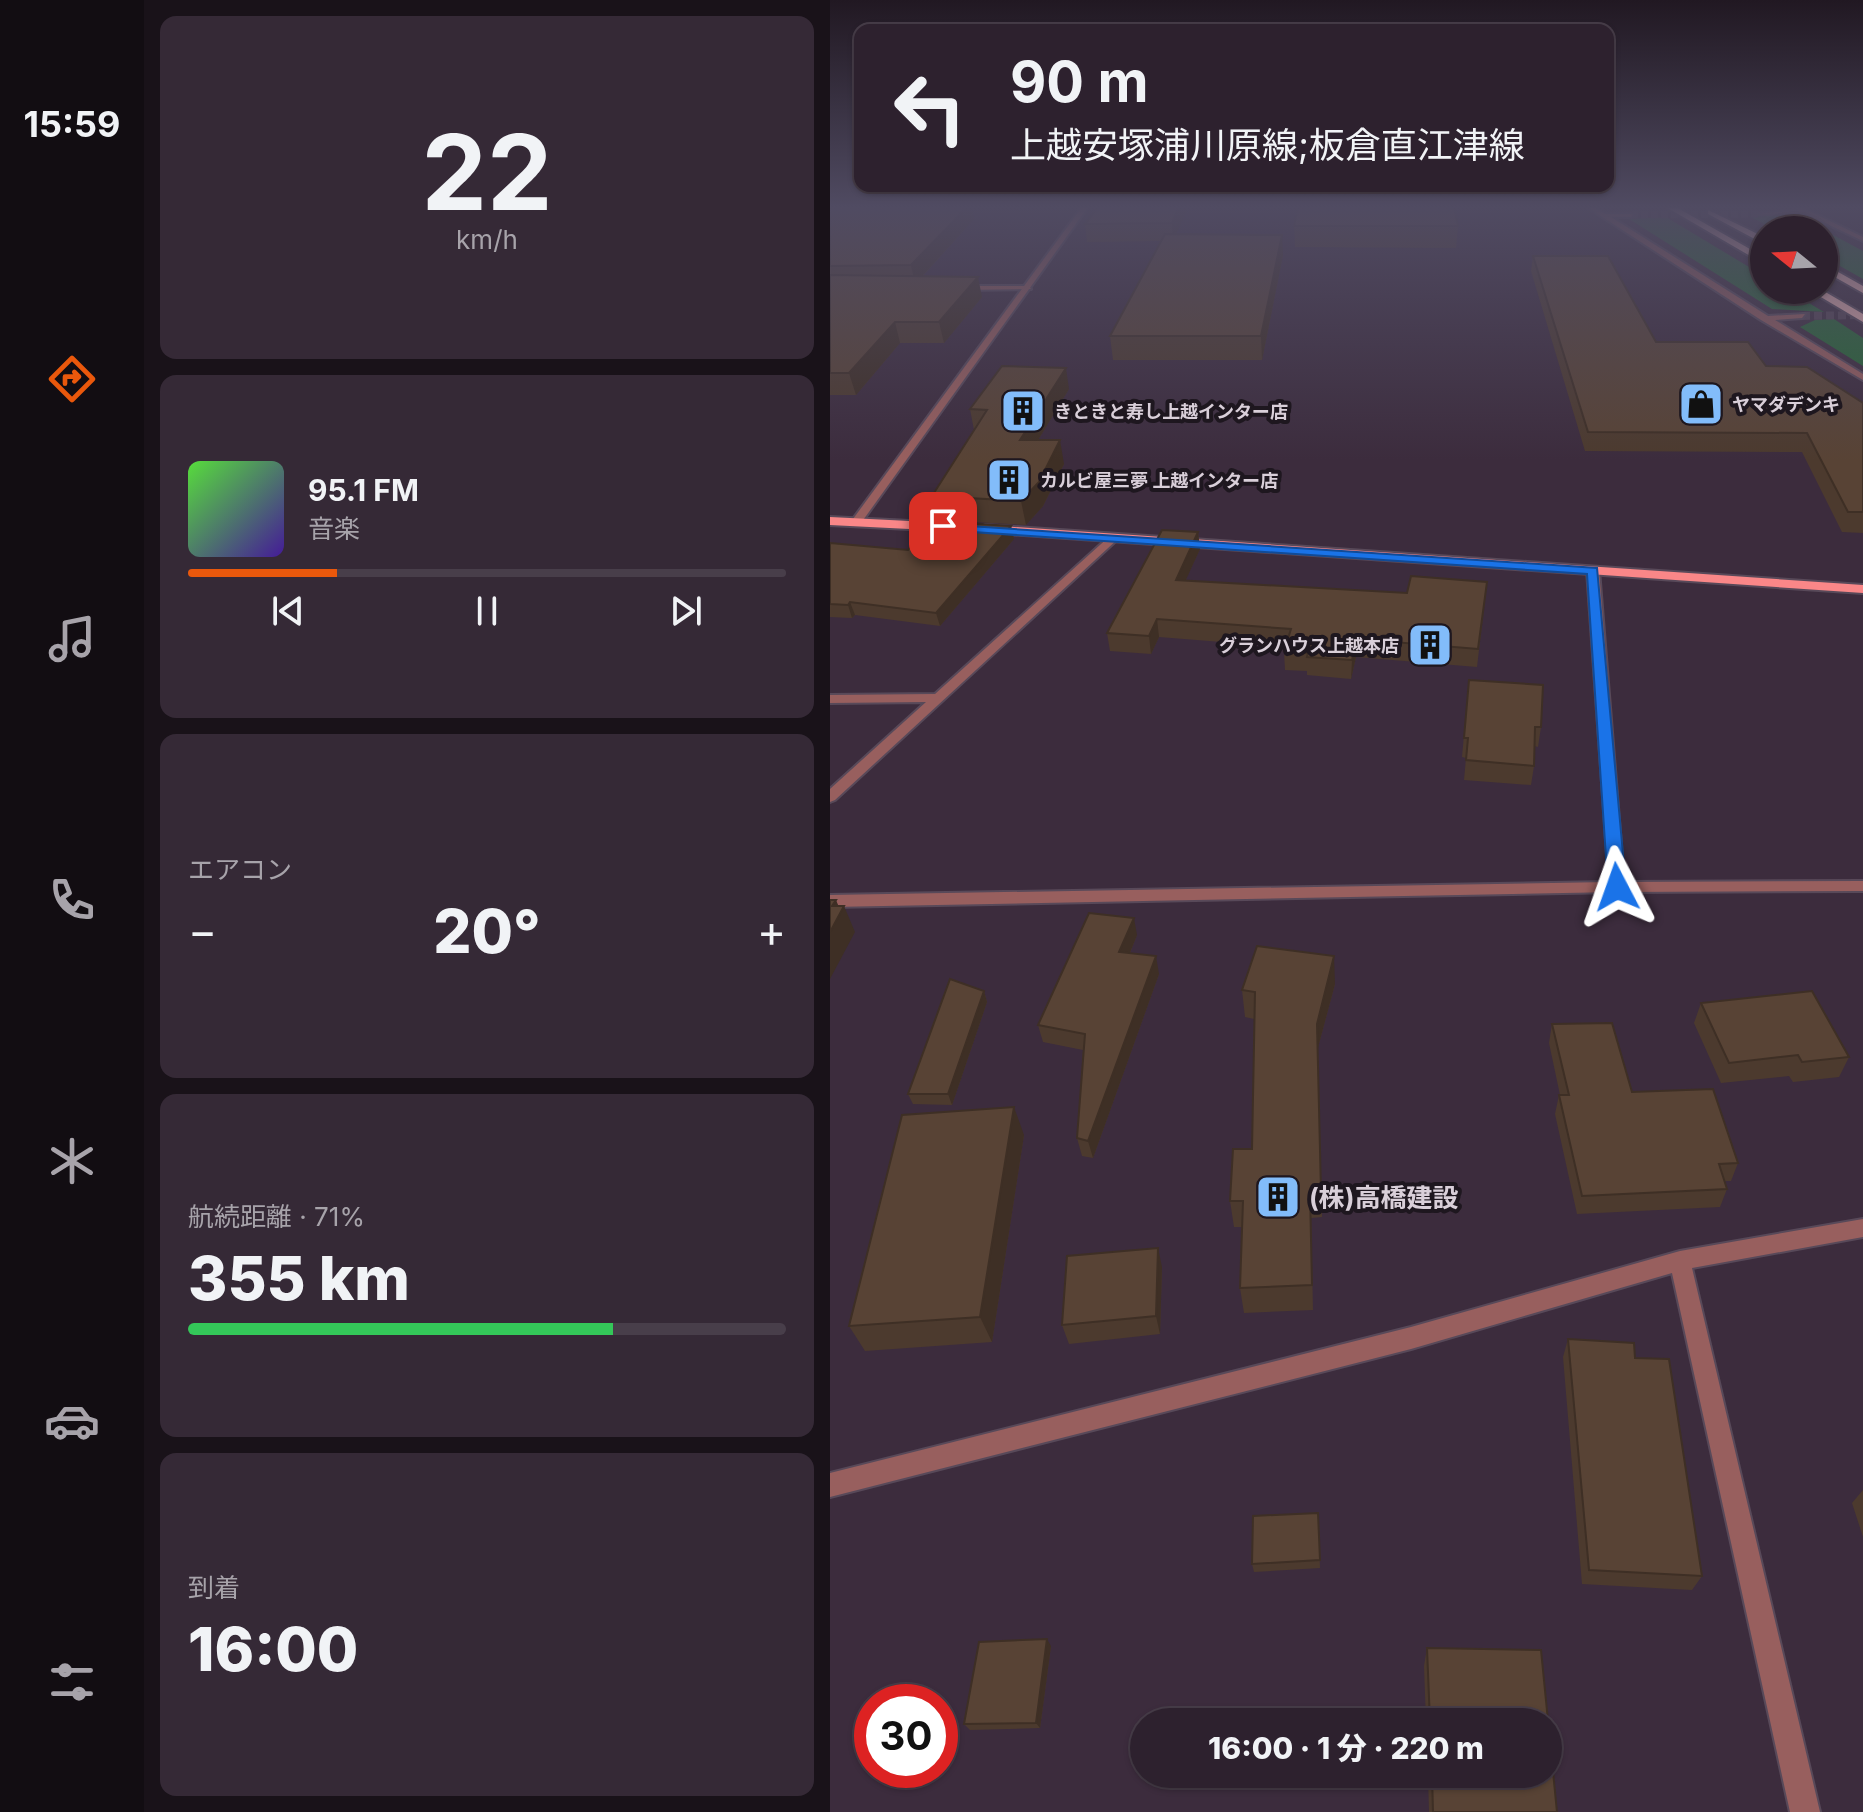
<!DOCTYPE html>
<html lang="ja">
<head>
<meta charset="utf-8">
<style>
  :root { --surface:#2d212e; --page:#352936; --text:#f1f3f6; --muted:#a7a3aa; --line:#483e4a; --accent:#ea580c }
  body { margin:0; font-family:Inter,"Noto Sans JP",sans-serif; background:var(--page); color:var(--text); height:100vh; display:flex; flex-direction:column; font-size:30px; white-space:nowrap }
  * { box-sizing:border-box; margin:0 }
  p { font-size:26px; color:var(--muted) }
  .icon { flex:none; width:44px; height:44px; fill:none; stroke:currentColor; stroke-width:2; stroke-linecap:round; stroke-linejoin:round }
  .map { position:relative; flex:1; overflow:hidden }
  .sheet { display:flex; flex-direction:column; gap:16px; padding:16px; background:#191219; width:686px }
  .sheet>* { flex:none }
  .top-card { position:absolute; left:24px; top:24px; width:760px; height:168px; border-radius:16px; box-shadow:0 2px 6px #0004,0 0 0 2px var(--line); background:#2d212e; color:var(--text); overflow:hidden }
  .needle { width:52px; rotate:288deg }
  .tools { position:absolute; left:920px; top:216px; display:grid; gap:16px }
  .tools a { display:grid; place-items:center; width:88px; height:88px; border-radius:50%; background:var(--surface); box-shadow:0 2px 6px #0004,0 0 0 2px var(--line); font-size:40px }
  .speed { position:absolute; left:24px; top:1684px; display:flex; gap:16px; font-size:40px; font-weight:700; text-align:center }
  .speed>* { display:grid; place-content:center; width:104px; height:104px; border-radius:50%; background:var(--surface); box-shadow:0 2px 6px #0004,0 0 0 2px var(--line); line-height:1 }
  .speed .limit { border:12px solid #d22; background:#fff; color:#111 }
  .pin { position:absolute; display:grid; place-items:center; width:68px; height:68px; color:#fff; margin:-34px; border-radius:16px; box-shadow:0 4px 12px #0006 }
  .me { position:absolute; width:88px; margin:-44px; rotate:356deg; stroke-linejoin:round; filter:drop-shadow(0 0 6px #0008) }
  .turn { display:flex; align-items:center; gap:28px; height:168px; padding:0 24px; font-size:36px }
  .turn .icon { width:104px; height:104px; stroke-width:2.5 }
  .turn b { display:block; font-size:56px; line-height:68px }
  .big { font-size:60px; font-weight:800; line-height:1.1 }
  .sheet .card { flex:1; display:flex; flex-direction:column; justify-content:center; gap:12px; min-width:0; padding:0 28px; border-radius:16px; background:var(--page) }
  .sheet .dial { align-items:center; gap:0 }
  .dial b { font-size:104px; line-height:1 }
  .song { display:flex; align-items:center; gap:24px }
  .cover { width:96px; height:96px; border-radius:12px; background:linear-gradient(135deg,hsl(110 70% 55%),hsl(260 70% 35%)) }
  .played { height:8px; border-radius:4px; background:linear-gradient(90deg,var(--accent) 25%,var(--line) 25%) }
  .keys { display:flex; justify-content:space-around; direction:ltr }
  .heat { display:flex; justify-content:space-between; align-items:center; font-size:44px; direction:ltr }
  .charge { height:12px; border-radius:6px; background:linear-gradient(90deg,#34c759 71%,var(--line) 0) }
  .trip { position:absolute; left:300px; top:1708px; width:432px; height:80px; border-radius:40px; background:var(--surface); box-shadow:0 2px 6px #0004,0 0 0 2px var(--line); font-weight:800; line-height:80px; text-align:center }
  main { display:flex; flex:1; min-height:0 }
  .dock { display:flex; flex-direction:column; width:144px; justify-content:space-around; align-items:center; background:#120d12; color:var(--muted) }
  .dock .icon { width:56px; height:56px }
  .dock .selected { color:var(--accent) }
  .dock b { font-size:36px; color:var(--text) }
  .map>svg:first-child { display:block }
  .forest { fill:#266834 }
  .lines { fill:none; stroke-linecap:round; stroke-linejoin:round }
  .minor-tunnel-far1 { stroke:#544454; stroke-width:7; stroke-dasharray:7 3; stroke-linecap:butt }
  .minor-tunnel { stroke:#544454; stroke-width:8; stroke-dasharray:8 4; stroke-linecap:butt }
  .minor-casing { stroke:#584959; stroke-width:4 }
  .tertiary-casing { stroke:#584959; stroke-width:4 }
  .primary-casing { stroke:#584959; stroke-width:4 }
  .motorway-casing { stroke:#584959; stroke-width:4 }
  .minor { fill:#985f5e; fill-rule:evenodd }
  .tertiary { fill:#985f5e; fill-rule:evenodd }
  .primary { fill:#fa8788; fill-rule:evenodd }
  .motorway { fill:#efb6b4; fill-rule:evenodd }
  .wall { fill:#4c3a2e }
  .shaded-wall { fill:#3e2f25 }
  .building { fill:#584335; stroke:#3e2f25; stroke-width:2 }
  .route { fill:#1a73e8; stroke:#114b97; stroke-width:2 }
  .labels { text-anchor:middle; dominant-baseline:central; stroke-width:8; stroke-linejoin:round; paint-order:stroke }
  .far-poi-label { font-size:18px; font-weight:bold; fill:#d9cfd9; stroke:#1e171f; text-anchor:start }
  .near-poi-label { font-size:26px; font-weight:bold; fill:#d9cfd9; stroke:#1e171f; text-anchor:start }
</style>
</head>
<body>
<main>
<nav class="dock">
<b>15:59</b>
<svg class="icon selected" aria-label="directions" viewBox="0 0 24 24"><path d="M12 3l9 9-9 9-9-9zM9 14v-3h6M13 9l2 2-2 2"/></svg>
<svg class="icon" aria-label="music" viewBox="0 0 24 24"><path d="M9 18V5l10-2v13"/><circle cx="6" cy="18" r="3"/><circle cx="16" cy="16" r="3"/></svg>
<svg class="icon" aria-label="phone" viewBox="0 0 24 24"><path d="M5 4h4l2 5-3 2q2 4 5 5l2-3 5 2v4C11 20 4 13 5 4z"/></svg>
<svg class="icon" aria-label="climate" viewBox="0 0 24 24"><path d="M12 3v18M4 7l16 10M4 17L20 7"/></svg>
<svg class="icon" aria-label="car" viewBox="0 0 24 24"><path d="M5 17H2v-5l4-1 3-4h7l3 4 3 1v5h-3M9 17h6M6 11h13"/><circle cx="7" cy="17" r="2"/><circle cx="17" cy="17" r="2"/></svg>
<svg class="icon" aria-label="filters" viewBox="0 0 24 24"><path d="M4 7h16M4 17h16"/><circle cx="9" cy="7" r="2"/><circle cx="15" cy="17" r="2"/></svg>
</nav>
<section class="sheet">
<div class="card dial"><b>22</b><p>km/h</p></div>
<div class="card">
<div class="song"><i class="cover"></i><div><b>95.1 FM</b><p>音楽</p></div></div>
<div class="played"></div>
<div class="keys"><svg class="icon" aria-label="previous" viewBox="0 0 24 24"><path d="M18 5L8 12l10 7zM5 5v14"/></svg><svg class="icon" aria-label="pause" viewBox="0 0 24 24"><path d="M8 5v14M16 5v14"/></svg><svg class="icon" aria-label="next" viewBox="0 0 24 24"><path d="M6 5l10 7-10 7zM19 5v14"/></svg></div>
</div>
<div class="card"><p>エアコン</p>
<div class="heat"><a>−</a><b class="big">20°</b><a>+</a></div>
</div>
<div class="card"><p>航続距離 · 71%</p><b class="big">355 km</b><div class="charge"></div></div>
<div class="card"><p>到着</p><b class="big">16:00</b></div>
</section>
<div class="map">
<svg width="1033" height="1812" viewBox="0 0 1033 1812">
  <rect width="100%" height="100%" fill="#3c2c3d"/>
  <path class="forest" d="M964,214L993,230H945L921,217Z
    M836,217L934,276V290H957L994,312L942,309L799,219Z
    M994,230L1033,251V279L994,257Z
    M1004,319L1033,338V366L970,327L985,320Z"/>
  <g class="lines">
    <path class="minor-tunnel-far1" d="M801,215L932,214"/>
    <path class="minor-tunnel" d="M972,316L1033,315"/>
    <g class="minor-casing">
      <path id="minor" d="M757,207H763L775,214H803L801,217H781L938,316L975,314L972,318L945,320L1033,374V380L931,320Z
        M964,207H971L1033,237V241L974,213L929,214L968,210Z
        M199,286L201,289L128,290L124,288L128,286Z
        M281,535L290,537L5,800L0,802V789L96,702L0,703V695L105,694Z
        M763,567L769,570L794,882L1033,881V891L787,892L0,907V895L779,882L757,570Z
        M1033,1219V1237L862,1268L990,1812H960L842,1273L581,1349L0,1497V1473L581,1327L850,1251Z"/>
    </g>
    <g class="tertiary-casing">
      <path id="tertiary" d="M252,207H258L31,523H23V519Z"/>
    </g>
    <g class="primary-casing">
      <path id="primary" d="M0,517L119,523L126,527L119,531L0,525Z
        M155,525L1033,585V593L150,532L148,529Z"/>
    </g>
    <g class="motorway-casing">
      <path id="motorway" d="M836,207H846L934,257V264Z
        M878,210L934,237V244L878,214Z
        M994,264L1033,286V293L994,271Z
        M979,290H992L1033,314V322Z"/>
    </g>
    <use href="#minor" class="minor"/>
    <use href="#tertiary" class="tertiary"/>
    <use href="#primary" class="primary"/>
    <use href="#motorway" class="motorway"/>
  </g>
  <path class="wall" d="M0,207H142L144,219L92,277L152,297L114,343H70L26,395H0Z
    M358,207L346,234L453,255L432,360H283L280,336L332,241L257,242L255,224Z
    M464,226H628L626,248L465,247Z
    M703,256L826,342L1033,403V533L1012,532L972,452L755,451L701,271Z
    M239,389L208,440L234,464L213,506L196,525L108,520L102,496L144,430L140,409Z
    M181,526L184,539L110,626L25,615L22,618L0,617V543L78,550Z
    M368,532L370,549L355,581L577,593L657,582L647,667L526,657L521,679L477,675V671L455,670L454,651L456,647L329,637L321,654L280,651L277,633Z
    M639,680L711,727L708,747L705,746L704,766L701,785L634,780L636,758L632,757Z
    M307,935L300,953L329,974L263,1158L252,1156L247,1138L253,1050L213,1042L208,1025Z
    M505,984L487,1051L492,1217L481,1218L483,1310L414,1313L410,1288L412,1227H404L400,1201L422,1149L424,1019L415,1017L412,990Z
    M154,991L157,1002L122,1105L83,1104L78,1094Z
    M871,1003L1019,1057L1009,1077L963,1082L959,1076L891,1083L864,1023Z
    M722,1024L802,1092L908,1163L901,1181H895L897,1189L890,1207L747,1214L725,1114L729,1095H730L719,1043Z
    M194,1135L162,1342L35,1351L19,1326Z
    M332,1267L330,1334L239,1344L232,1325Z
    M738,1339L805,1358L872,1576L862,1590L752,1584L733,1357Z
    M1033,1490V1537L1022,1503Z
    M488,1513L490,1568L424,1572L422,1564Z
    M221,1646L210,1728L140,1730L134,1724Z
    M597,1648L711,1650L727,1812H599L598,1774H718V1722H596L594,1666Z"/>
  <path class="shaded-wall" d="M137,207H142L144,219L85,284L81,265Z
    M349,207H358L343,241L342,223Z
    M452,235L453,255L432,360L431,336Z
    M148,277L152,297L114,343L109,322Z
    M65,322L70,343L26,395L19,373Z
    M236,368L239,389L194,463L190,440Z
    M230,440L234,464L213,506L196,525L191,501Z
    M181,526L184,539L110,626L106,613Z
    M368,532L370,549L348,597L346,580Z
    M20,602L25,615L22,618L18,605Z
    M327,619L329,637L321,654L319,636Z
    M527,639L526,657L521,679L522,660Z
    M6,900L11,912L14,906L25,932L0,979V932L2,906Z
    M304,918L307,935L293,970L289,952Z
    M326,956L329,974L263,1158L258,1141Z
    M504,956L505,984L487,1051V1024Z
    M154,991L157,1002L122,1105L118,1094Z
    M184,1107L194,1135L162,1342L150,1317Z
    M328,1248L332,1267L330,1334L326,1316Z
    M217,1639L221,1646L210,1728L206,1723Z"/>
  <path class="building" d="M0,207H137L81,265L0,266Z
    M268,207H349L342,223L255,224Z
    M468,207H624L628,226H464Z
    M335,234L452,235L431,336H280Z
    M703,256H778L826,342H918L936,366L977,367L1033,403V512H1018L977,433L758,432Z
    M0,275L148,277L109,322H65L19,373H0Z
    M172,366L236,368L190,440H230L209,482L191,501L102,496L157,410L140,409Z
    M97,521L181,526L106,613L20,602L18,605L0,604V543L78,550Z
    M332,530L368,532L346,580L577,593L581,576L657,582L648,649L527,639L522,660L477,657L478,653L454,651L461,629L327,619L319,636L277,633Z
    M639,680L713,685L711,727H705L704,766L636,760L638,738H634Z
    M0,900H6L2,906H14L0,932Z
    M259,913L304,918L289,952L326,956L258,1141L247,1138L255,1034L208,1025Z
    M427,946L504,956L487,1024L491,1192H480L482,1285L410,1288L413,1201H400L403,1149H422L425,992L412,990Z
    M120,979L154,991L118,1094H78Z
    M982,991L1019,1057L972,1062L968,1055L899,1063L871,1003Z
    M782,1023L802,1092L883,1089L908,1163L889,1164L897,1189L752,1196L729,1095H739L722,1024Z
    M184,1107L150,1317L19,1326L72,1115Z
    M328,1248L326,1316L232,1325L237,1256Z
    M738,1339L804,1343L805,1358L839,1359L872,1576L759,1570Z
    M488,1513L490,1560L422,1564L423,1516Z
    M217,1639L206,1723L134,1724L149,1642Z
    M597,1648L711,1650L727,1812H603L602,1774H718V1722H600Z"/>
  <linearGradient id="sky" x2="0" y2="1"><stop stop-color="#211822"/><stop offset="0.45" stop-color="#504b62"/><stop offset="1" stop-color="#504b62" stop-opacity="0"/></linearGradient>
  <rect width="1033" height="460" fill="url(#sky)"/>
  <path class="route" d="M109,524L767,568L796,887L787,893L778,887L757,574L113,530L107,526Z"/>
  <defs>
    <g id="shop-square" transform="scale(2.3)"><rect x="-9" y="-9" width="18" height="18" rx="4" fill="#82bcfa" stroke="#1e171f"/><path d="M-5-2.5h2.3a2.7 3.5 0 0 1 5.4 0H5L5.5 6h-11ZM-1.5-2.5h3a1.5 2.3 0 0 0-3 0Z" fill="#111"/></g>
    <g id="building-square" transform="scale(2.3)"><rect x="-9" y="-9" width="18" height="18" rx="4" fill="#82bcfa" stroke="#1e171f"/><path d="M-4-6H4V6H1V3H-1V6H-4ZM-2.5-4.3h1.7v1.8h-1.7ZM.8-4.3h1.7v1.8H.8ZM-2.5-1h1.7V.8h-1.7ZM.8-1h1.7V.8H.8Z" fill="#111"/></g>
  </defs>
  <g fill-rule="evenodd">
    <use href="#shop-square" x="871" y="404"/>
    <use href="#building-square" x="193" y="411"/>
    <use href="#building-square" x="179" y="480"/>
    <use href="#building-square" x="600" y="645"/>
    <use href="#building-square" x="448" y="1197"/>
  </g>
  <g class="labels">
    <g class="far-poi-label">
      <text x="902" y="404">ヤマダデンキ</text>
      <text x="224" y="411">きときと寿し上越インター店</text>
      <text x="210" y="480">カルビ屋三夢 上越インター店</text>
      <text x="569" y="645" text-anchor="end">グランハウス上越本店</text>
    </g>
    <g class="near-poi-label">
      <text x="479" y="1197">(株)高橋建設</text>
    </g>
  </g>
</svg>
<div class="tools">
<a><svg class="needle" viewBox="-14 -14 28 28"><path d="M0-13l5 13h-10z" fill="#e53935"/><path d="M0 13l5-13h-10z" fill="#a7a3aa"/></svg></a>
</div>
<div class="speed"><div class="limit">30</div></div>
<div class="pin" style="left:113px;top:526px;background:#d93025"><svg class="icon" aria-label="arrive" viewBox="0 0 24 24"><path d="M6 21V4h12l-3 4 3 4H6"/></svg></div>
<svg class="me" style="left:787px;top:887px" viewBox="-20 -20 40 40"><path d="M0-17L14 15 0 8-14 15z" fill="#1a73e8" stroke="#fff" stroke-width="4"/></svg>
<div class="trip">16:00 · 1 分 · 220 m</div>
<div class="top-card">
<div class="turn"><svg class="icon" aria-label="left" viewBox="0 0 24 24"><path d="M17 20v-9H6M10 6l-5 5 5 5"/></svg><div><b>90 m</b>上越安塚浦川原線;板倉直江津線</div></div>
</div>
</div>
</main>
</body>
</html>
